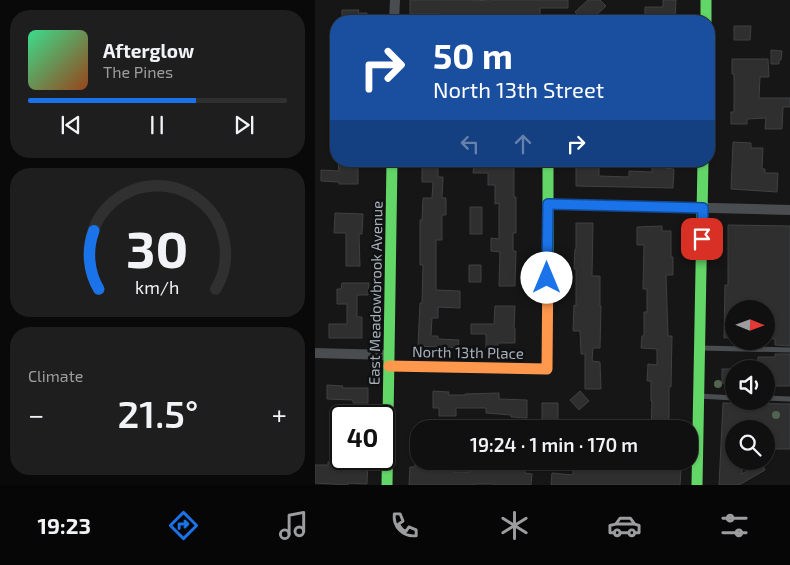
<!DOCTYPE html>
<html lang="en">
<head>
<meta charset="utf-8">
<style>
  :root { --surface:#101010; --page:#1e1e1e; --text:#f1f3f6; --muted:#9c9d9f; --line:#303030; --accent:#1a73e8 }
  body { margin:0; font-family:"Exo 2",sans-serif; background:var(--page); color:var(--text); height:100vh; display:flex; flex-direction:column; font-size:19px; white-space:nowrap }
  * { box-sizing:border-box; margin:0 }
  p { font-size:16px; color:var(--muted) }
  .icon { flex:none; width:28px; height:28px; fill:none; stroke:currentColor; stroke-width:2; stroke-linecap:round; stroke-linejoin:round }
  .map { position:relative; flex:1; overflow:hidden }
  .panel { display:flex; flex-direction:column; gap:10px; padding:10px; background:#090909; width:315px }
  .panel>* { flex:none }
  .guide { position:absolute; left:15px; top:15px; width:385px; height:152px; border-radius:20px; box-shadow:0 1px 4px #0004,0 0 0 1px var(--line); background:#1a4fa0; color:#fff; overflow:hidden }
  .needle { width:32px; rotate:91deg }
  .fabs { position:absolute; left:410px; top:300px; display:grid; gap:10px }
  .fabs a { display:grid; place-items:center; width:50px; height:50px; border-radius:50%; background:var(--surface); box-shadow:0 1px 4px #0004,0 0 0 1px var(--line); font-size:25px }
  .speed { position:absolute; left:15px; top:405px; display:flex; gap:10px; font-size:25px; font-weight:700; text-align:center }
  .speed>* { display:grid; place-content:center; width:65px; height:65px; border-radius:50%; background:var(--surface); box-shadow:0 1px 4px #0004,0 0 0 1px var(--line); line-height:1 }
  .speed .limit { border:2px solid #111; border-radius:8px; background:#fff; color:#111 }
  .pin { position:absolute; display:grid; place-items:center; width:42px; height:42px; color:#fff; margin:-21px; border-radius:10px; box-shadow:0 2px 8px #0006 }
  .me { position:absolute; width:55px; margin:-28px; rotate:0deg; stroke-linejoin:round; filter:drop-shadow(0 0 4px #0008) }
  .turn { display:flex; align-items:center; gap:18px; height:105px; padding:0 20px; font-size:22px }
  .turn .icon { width:65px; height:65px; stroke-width:2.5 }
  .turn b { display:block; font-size:35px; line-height:42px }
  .lanes { display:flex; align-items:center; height:48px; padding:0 20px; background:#0003; justify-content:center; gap:25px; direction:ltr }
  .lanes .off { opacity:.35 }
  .big { font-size:38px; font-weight:600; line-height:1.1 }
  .panel .widget { flex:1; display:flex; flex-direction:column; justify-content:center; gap:8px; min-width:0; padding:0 18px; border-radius:20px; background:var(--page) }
  .panel .dial { align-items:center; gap:0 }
  .dial svg { height:130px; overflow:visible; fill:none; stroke:var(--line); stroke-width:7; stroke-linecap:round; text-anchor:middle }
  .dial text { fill:var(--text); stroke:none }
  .song { display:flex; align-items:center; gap:15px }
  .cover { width:60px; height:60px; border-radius:8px; background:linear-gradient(135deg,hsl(150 70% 55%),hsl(20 70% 35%)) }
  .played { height:5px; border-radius:2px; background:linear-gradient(90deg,var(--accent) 65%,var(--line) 65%) }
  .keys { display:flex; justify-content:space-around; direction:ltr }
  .heat { display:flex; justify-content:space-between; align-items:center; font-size:28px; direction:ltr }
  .trip { position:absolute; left:95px; top:420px; width:288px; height:50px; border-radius:20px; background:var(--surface); box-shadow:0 1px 4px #0004,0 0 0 1px var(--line); font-weight:600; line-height:50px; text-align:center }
  .tab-bar { display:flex; height:80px; justify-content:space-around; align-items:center; background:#060606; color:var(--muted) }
  .tab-bar .icon { width:35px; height:35px }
  .tab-bar .current { color:var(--accent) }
  .tab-bar b { font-size:22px; color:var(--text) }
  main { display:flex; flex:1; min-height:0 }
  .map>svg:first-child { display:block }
  .building { fill:#2f2f30; stroke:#3f4142 }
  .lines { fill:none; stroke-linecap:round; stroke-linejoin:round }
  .lane { stroke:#4a4d4f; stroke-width:5 }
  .street { stroke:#4a4d4f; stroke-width:10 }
  .fast { stroke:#63d668; stroke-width:11 }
  .slow { stroke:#ff974d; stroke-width:11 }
  .tree { fill:#51644f }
  .route-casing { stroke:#114b97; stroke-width:12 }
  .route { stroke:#1a73e8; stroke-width:9 }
  .labels { text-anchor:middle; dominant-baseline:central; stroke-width:5; stroke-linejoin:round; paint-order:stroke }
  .street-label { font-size:15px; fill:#a7afb8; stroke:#101112 }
</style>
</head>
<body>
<main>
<section class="panel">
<div class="widget">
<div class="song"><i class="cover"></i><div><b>Afterglow</b><p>The Pines</p></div></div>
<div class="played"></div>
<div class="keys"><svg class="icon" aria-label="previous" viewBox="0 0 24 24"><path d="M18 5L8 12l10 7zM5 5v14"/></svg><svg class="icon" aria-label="pause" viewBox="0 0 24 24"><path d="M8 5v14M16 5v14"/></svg><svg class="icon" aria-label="next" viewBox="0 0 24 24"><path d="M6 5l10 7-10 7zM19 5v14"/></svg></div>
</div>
<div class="widget dial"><svg viewBox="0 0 100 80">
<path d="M14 69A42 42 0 1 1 86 69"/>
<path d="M14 69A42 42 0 0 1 11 33" stroke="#1a73e8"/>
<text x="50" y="56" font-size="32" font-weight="700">30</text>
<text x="50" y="72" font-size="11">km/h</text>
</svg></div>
<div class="widget"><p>Climate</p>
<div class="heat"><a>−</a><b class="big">21.5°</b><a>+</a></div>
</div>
</section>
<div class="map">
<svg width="475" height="485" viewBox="0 0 475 485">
  <rect width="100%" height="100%" fill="#161616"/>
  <path class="building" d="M95,0H158L176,1V0H253V8H225V18H210V16L173,17L144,15V16H125V14H95Z
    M273,0H285L291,6L275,21H268L260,12Z
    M348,0H361L360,21H330V7H348Z
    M27,10H44L43,13H52V21H27Z
    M419,26H436L435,40H419Z
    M456,50L467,51L466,60H464V64H456Z
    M417,59H453L454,77H445L444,98H475V107H468L467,129H450L451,118L432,119V124H416V112H419V74H417Z
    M418,142L436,143V148H448L447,169H450V173H463L462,192L416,189Z
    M186,161H199V197H201V233H198V251H201L200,286H184L185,252L176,251V238L184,239V203L180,204V185H173V173H158L159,162L186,163Z
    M23,162H43V184H24V182L6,181V170L24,171Z
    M261,164H284V176L314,177V171L337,172V164H350V168L359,169L358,188L261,186Z
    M107,167H123V177H128L127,198H131V215H127V240H121V290L145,291V308L123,307V318H117L116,336H123V339L144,340L143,348L103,346L105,303H107L108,265H105V220H107L108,198H117L118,182H107Z
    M155,207H167V234H155Z
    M20,213L48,214L47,234H44L45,266H31V233H19Z
    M261,223H278L277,276H285V306H286L285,348H278L277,361L285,362L286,389H270V354H266L265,331H258L259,305L261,306V269H259L260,249H261Z
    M413,225L475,226V346L460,345V339L451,338V309H419V337L409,338L410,285H413Z
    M347,226V231H356V257H358V275H351L353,336H357L356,387H354V429H336L337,401H336V381H332L333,364L342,365V349L326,348L327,336H329V312H332V289H328L329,245H322V227Z
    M154,265H166V282H154Z
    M27,283H54L53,295H42V317H47V338H14V324H32V304H22V289H26Z
    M180,306H200L199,328H200V343H183V348H171V334H156V324H179Z
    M460,354H475V386H451V369H442L443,357H460Z
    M407,369H419V384L407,383Z
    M12,385L28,386L27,388H53V403H38V400L12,399Z
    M118,391L134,392L133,395H150V394L184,393V399L212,400V418L196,417V415L171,413V408H141V416H124V408H118Z
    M265,391L274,401L264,410L255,400Z
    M227,403H243V423H227Z
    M408,403L475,404V449H451V429H419V461H427V474L446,462L450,470L424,485H404Z
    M38,459H53L52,484L33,483V485L0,483V465H13V462H38Z
    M100,461H111V467H139V472H155V461H168V469L189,470V467L210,469V473L217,474L216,485H179V484H160V485H94L95,467H100Z
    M327,461H340V469L366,470L365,485H236L237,473L258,475V467L287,468V466L313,468L314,464L327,465Z"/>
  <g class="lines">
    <path class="lane" d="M386,348L475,350
      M384,396L419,398
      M451,398L475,399"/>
    <path class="street" d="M79,21L80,0
      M233,204L475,210
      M0,353L74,355"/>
    <path class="fast" d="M391,0V21
      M233,255V161
      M72,485L77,161
      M382,485L388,161"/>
    <path class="slow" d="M74,366L232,369L233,255"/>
  </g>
  <g class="tree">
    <circle cx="403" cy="384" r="4"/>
    <circle cx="461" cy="415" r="4"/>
  </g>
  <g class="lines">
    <g class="route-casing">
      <path id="route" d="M232,278L233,204L388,208L387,239"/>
    </g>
    <use href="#route" class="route"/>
  </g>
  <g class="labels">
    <g class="street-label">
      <text transform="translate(60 293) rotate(-89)">East Meadowbrook Avenue</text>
      <text transform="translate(153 352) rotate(1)">North 13th Place</text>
    </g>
  </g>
</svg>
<div class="fabs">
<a><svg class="needle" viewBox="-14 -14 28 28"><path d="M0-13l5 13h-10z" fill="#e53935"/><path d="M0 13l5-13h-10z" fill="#9c9d9f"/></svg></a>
<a><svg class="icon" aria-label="sound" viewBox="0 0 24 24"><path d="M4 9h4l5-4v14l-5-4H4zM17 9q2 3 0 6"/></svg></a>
<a><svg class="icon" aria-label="search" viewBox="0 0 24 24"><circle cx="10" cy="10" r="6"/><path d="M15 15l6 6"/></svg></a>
</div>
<div class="speed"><div class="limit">40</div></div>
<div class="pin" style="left:387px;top:239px;background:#d93025"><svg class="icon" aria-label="arrive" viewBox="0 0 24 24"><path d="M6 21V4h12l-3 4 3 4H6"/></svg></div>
<svg class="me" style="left:232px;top:278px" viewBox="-20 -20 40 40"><circle r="19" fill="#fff"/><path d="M0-13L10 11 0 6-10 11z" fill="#1a73e8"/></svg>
<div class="trip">19:24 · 1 min · 170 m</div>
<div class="guide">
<div class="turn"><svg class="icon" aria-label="right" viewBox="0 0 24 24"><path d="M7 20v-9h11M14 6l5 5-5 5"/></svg><div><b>50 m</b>North 13th Street</div></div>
<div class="lanes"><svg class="icon off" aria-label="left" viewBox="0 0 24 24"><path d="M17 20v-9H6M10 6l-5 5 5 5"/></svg><svg class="icon off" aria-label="ahead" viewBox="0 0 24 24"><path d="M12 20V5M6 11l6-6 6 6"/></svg><svg class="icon" aria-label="right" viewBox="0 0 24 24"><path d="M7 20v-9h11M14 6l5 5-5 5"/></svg></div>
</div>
</div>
</main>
<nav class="tab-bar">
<b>19:23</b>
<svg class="icon current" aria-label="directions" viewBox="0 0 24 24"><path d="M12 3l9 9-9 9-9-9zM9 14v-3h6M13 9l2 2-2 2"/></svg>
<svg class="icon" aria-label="music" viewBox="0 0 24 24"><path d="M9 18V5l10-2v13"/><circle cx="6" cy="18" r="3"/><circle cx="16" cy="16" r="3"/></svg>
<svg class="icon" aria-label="phone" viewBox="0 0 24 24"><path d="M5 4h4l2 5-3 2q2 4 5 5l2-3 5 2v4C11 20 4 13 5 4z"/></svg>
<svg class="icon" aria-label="climate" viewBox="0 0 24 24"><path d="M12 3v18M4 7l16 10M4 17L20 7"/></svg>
<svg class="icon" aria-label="car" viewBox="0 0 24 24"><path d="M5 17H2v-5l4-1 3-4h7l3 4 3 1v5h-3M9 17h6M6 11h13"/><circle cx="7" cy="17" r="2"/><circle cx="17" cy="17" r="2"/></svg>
<svg class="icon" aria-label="filters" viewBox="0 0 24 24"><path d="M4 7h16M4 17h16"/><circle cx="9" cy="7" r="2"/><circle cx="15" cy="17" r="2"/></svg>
</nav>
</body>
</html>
